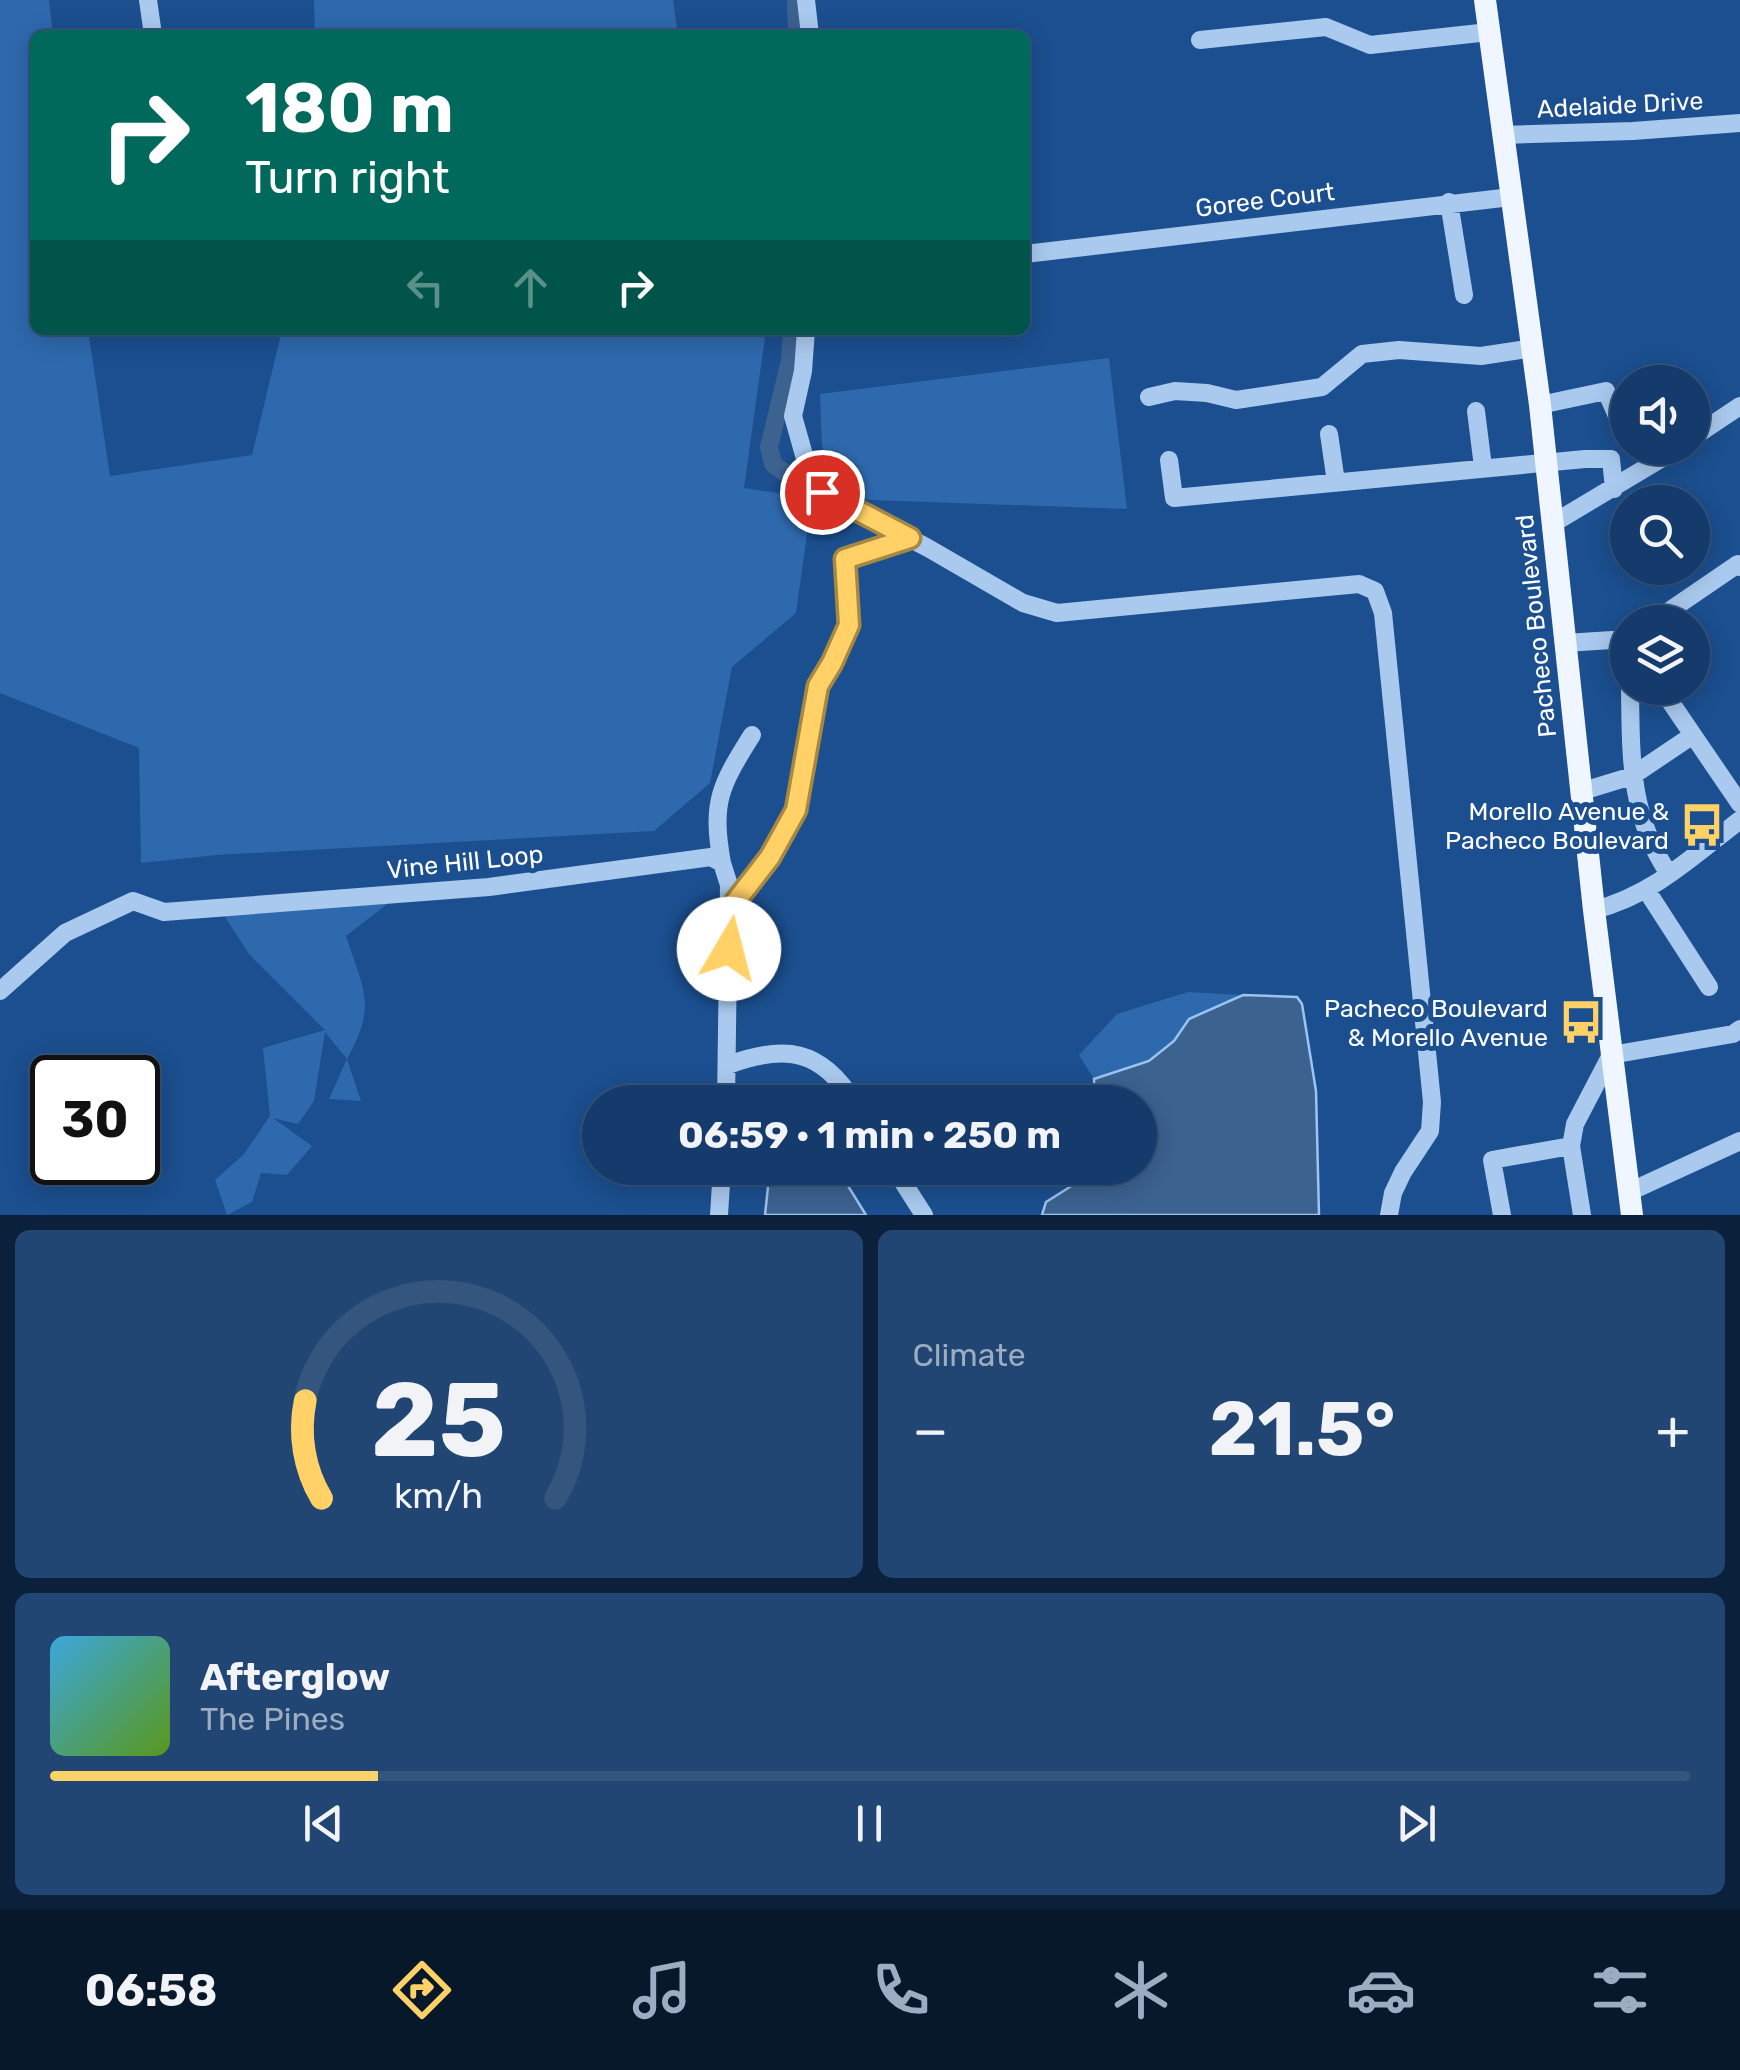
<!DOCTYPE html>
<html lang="en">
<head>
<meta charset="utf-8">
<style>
  :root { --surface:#143b6b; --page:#214673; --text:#f1f3f6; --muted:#9dadc1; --line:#33557e; --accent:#ffd166 }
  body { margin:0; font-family:Rubik,sans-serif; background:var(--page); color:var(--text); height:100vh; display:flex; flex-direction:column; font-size:38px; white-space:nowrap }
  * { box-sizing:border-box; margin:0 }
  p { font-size:32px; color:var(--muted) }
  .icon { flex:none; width:55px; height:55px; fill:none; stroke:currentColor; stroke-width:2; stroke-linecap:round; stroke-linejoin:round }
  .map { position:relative; height:1215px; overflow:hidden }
  .side { display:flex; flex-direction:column; gap:15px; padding:15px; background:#0b203b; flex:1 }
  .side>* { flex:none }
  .hud { position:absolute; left:30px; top:30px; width:1000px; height:305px; border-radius:15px; box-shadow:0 5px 25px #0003,0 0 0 2px var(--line); background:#00695c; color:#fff; overflow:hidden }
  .buttons { position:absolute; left:1610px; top:365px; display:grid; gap:20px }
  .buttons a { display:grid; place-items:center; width:100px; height:100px; border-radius:50%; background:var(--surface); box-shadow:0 5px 25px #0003,0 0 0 2px var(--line); font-size:50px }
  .speed { position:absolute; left:30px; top:1055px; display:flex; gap:20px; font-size:50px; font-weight:700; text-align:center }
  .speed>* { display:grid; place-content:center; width:130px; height:130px; border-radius:50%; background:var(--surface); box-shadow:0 5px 25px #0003,0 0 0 2px var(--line); line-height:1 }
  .speed .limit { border:5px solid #111; border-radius:15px; background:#fff; color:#111 }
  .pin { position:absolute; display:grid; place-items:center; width:85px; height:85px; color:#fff; margin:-42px; border:5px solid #fff; border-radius:50%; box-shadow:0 2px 10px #0007 }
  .me { position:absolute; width:110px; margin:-55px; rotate:8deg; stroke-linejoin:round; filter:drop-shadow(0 0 8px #0008) }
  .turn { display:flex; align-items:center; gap:35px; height:210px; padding:0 50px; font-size:45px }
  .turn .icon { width:130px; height:130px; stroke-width:2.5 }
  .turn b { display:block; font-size:70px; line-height:85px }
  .lanes { display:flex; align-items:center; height:95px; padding:0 50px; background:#0003; justify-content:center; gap:50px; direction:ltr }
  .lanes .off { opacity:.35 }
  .big { font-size:75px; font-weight:700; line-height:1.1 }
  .side .widget { flex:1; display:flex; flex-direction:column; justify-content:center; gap:15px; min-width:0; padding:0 35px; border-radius:15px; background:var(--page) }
  .side .dial { align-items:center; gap:0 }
  .dial svg { height:260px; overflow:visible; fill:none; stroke:var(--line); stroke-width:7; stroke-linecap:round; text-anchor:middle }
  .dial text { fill:var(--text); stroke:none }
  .song { display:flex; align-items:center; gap:30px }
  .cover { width:120px; height:120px; border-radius:15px; background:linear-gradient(135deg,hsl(200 70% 55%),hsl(90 70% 35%)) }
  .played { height:10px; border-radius:5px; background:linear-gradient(90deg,var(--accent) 20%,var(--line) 20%) }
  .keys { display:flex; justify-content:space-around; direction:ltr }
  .heat { display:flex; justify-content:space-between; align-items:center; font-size:55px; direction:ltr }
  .side .tiles { flex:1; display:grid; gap:15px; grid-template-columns:1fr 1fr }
  .widget:last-child { grid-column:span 2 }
  .trip { position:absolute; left:582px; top:1085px; width:575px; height:100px; border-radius:50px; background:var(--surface); box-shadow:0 5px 25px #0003,0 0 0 2px var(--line); font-weight:700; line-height:100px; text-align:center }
  .tab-bar { display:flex; height:160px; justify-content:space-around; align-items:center; background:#08182b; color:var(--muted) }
  .tab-bar .icon { width:70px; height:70px }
  .tab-bar .active { color:var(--accent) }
  .tab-bar b { font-size:45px; color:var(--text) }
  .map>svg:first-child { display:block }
  .green { fill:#2e69ad }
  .water { fill:#3c6290; stroke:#9cc4f0; stroke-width:2.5 }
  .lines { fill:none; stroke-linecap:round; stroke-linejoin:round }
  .canal { stroke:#3c6290; stroke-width:18 }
  .minor { stroke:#a9c9ee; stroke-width:18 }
  .major { stroke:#f0f6ff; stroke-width:22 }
  .route-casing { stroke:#a68842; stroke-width:25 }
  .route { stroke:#ffd166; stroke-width:18 }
  .labels { text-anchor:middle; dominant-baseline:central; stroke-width:10; stroke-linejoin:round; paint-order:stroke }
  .street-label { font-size:25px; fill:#fff; stroke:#1b4f8f }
  .poi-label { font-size:25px; fill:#fff; stroke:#1b4f8f; text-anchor:end }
</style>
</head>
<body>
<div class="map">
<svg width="1740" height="1215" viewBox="0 0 1740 1215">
  <rect width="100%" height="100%" fill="#1b4f8f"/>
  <path class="green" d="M0,0H49L53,35H35V330H88L110,476L252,455L282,330H766L744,488L812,498L796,613L732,667L710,783L654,831L217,855L141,863L139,748L0,693Z
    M314,0H673L678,35H315Z
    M1109,358L1127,509L842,499L822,447L820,394Z
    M399,895L346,936C364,991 377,1005 347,1059L361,1101L329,1099L347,1059L325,1032L314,1101L298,1124L273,1118L312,1146L287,1175L261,1173L252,1202L227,1215L215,1180L244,1154L270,1116L263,1048L325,1030L249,954L218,906Z
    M1188,992L1243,995L1189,1019L1174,1041L1149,1061L1094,1079L1079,1055L1117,1014Z"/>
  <path class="water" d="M1243,995L1297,997L1302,1004L1316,1091L1319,1215H1042L1046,1202L1073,1185L1090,1168H1140V1102H1095L1094,1079L1149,1061L1174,1041L1189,1019Z
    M770,1168H837L866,1215H765Z"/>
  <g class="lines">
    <path class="canal" d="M796,0L797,35
      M784,472L773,464L769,447L790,361L792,330"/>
    <path class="minor" d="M148,0L153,35
      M806,0L810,35
      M1200,40L1326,27L1370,45L1489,32
      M1502,135L1633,131L1740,123
      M1449,202L1464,295
      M1025,254L1511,197
      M806,330L803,371L793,416L804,455L822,492L928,548L1023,603L1057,613L1359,584L1375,591L1383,613L1432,1102L1430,1131L1403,1172L1393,1193L1389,1215
      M1149,397L1175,391L1207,393L1236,400L1322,387L1362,354L1399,350L1481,356L1533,348
      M1540,405L1606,391L1628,441
      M1476,411L1483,467
      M1329,434L1336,482
      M1692,438L1740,406
      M1169,460L1174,498L1585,459H1611L1614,489
      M1552,524L1679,448
      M1653,622L1738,564L1740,567
      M1565,643L1628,639
      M1630,688C1631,756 1629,815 1669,874
      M1661,688L1693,735
      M1583,791L1632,776L1693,735L1740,804
      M722,863C711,802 720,786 752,735
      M1647,891L1709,987
      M729,910L770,857L796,810L818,686L849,625L845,559L910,538
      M1594,910C1653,895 1693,856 1740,820
      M0,991L65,933L133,901L164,912L489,887L711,857L722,863L729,885L726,1102
      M728,1065C785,1044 821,1049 854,1102
      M894,1168L924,1215
      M1629,1192L1740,1141
      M719,1215L722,1168
      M1502,1215L1492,1160L1571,1146
      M1582,1215L1571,1146L1575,1124L1611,1055L1733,1034L1740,1029"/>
    <path class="major" d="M1485,0L1540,405L1594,910L1632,1215"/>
  </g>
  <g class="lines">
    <g class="route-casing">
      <path id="route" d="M729,949V910L770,857L796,810L818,686L832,663L849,625L845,559L910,538L822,492"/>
    </g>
    <use href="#route" class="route"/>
  </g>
  <defs>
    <g id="bus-bare" transform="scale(3.45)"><path d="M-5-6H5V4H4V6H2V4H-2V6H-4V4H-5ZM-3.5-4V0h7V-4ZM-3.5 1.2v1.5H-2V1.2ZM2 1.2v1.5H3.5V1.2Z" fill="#ffd166" stroke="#1b4f8f" stroke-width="2.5" paint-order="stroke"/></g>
  </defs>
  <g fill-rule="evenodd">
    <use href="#bus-bare" x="1702" y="825"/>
    <use href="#bus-bare" x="1581" y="1022"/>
  </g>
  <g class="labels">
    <g class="street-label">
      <text transform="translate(1620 105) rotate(-3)">Adelaide Drive</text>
      <text transform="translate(1265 200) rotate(-7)">Goree Court</text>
      <text transform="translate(1536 626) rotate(-96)">Pacheco Boulevard</text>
      <text transform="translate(465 862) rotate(-6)">Vine Hill Loop</text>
    </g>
    <g class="poi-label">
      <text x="1669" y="811">Morello Avenue &amp;<tspan x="1669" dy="29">Pacheco Boulevard</tspan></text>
      <text x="1548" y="1008">Pacheco Boulevard<tspan x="1548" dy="29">&amp; Morello Avenue</tspan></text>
    </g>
  </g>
</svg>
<div class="buttons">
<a><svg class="icon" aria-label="sound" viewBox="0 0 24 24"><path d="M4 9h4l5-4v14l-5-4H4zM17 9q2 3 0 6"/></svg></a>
<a><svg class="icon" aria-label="search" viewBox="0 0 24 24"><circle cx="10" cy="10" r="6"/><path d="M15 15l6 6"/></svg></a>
<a><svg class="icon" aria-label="layers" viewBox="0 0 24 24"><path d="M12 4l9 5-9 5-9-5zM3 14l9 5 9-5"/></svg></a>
</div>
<div class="speed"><div class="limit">30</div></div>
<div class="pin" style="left:822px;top:492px;background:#d93025"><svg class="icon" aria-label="arrive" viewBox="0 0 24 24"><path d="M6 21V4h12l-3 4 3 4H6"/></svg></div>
<svg class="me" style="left:729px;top:949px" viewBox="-20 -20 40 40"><circle r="19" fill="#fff"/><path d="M0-13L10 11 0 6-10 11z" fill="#ffd166"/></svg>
<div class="trip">06:59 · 1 min · 250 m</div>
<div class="hud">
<div class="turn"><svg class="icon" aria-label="right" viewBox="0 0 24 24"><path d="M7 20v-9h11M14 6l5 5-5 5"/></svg><div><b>180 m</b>Turn right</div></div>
<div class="lanes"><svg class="icon off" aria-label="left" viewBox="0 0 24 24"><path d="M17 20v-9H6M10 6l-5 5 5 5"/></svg><svg class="icon off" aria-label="ahead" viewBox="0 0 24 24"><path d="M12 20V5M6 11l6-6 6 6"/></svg><svg class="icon" aria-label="right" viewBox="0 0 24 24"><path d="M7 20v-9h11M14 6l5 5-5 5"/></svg></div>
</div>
</div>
<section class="side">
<div class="tiles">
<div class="widget dial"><svg viewBox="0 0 100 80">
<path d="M14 69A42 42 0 1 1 86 69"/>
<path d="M14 69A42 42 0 0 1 9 39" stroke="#ffd166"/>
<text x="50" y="56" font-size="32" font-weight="700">25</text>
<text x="50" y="72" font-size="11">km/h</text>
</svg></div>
<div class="widget"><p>Climate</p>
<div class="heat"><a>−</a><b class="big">21.5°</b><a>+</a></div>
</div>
<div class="widget">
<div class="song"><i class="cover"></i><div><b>Afterglow</b><p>The Pines</p></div></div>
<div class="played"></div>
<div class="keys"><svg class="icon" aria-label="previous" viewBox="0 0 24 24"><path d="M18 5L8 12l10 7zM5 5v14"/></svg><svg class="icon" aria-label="pause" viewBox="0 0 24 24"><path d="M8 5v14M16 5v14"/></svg><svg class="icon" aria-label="next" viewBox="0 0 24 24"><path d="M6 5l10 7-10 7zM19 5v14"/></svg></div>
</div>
</div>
</section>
<nav class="tab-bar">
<b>06:58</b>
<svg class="icon active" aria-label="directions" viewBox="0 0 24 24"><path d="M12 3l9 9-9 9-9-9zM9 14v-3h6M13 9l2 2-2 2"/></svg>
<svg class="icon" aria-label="music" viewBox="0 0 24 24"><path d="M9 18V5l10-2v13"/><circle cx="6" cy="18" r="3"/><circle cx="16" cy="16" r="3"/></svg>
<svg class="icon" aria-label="phone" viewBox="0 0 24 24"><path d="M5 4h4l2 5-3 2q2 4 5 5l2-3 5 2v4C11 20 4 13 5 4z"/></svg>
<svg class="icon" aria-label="climate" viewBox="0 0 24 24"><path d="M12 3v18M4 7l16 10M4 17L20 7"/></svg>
<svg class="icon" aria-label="car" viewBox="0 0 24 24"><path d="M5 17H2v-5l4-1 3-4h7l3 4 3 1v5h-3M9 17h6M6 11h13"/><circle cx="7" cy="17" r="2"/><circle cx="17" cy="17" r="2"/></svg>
<svg class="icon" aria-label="filters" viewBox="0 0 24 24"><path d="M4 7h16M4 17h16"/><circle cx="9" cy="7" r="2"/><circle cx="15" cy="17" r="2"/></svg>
</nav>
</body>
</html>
